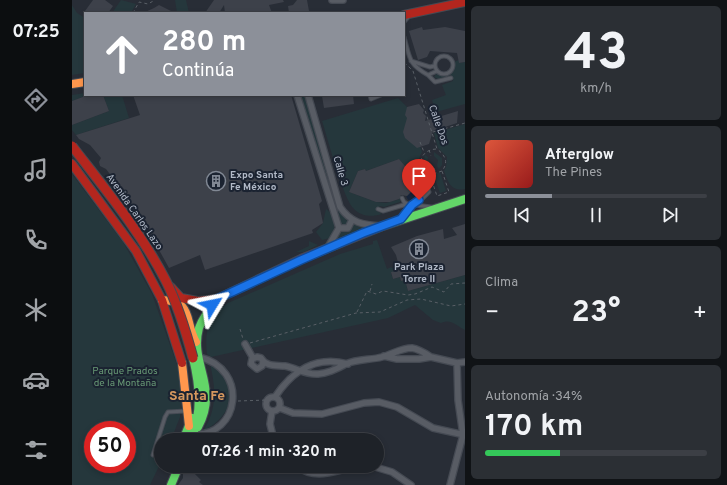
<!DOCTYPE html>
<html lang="es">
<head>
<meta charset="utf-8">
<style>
  :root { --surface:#1e2228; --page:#2b2f34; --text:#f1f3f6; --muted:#a1a4a8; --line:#3c3f45; --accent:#8c9099 }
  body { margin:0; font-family:Overpass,sans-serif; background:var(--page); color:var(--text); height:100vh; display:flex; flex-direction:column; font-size:15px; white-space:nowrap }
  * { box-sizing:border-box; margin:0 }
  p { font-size:13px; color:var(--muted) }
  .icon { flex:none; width:22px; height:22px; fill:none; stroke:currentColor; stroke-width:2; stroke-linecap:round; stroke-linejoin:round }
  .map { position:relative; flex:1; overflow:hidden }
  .sheet { display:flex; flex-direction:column; gap:6px; padding:6px; background:#101316; width:262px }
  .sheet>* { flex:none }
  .guide { position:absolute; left:12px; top:12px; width:321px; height:84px; border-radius:0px; box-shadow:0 2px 6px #0003,0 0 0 1px var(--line); background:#8c9099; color:#fff; overflow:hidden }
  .speed { position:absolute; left:12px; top:421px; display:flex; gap:8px; font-size:20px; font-weight:700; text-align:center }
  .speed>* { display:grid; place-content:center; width:52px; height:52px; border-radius:50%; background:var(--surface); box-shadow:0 2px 6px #0003,0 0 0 1px var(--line); line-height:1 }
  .speed .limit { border:6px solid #d22; background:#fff; color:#111 }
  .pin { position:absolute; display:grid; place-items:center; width:34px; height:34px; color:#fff; margin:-41px -17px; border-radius:50% 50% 50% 0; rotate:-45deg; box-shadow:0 0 4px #0007 }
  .pin .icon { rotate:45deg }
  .me { position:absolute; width:44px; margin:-22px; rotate:55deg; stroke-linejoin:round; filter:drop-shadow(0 0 3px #0008) }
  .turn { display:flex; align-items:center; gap:14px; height:84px; padding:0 12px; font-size:18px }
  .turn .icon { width:52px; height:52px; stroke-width:2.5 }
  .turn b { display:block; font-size:28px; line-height:34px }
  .big { font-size:30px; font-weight:700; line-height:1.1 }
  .sheet .card { flex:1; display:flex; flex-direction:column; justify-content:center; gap:6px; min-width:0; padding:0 14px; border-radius:6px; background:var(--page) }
  .sheet .dial { align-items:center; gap:0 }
  .dial b { font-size:52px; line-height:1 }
  .song { display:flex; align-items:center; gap:12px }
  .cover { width:48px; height:48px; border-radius:6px; background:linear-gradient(135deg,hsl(10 70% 55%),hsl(0 70% 35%)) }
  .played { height:4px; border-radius:2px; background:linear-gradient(90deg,var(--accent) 30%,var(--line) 30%) }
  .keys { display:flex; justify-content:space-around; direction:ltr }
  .heat { display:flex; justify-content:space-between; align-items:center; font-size:22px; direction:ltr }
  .charge { height:6px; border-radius:3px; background:linear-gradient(90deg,#34c759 34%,var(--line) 0) }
  .trip { position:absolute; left:82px; top:433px; width:230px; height:40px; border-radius:20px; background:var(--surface); box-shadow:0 2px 6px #0003,0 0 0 1px var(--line); font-weight:700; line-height:40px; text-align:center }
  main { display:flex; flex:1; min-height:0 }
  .tab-bar { display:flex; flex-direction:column; width:72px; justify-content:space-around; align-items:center; background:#0c0e10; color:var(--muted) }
  .tab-bar .icon { width:28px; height:28px }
  .tab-bar .current { color:var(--accent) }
  .tab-bar b { font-size:18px; color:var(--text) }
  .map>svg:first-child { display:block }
  .green { fill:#25373c; fill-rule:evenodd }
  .water { fill:#172439 }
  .building { fill:#3d414a }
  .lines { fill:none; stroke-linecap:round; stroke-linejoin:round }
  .lane-casing { stroke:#454a53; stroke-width:5 }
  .street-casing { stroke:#454a53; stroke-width:8 }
  .fast-casing { stroke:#454a53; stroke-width:10 }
  .slow-casing { stroke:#454a53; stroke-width:10 }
  .jam-casing { stroke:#454a53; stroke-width:10 }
  .path { stroke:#595f66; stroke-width:1; stroke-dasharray:3 3; stroke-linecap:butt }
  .lane { stroke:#585c64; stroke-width:3 }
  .street { stroke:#585c64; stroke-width:5.5 }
  .fast { stroke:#63d668; stroke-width:8 }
  .slow { stroke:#ff974d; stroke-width:8 }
  .jam { stroke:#b3261e; stroke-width:8 }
  .jam-bridge-casing { stroke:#454951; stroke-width:11; stroke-linecap:butt }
  .jam-bridge { stroke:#b3261e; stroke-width:9 }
  .route-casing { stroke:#114b97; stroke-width:10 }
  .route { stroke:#1a73e8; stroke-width:7 }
  .labels { text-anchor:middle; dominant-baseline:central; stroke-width:4; stroke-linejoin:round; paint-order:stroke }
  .street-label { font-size:10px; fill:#b1b9c7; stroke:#1b2331 }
  .poi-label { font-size:10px; font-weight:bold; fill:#b1b9c7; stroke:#1b2331; text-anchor:start }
  .park-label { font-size:10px; fill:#689975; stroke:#1b2331 }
  .district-label { font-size:14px; font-weight:bold; fill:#d5975e; stroke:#1b2331 }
</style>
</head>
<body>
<main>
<nav class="tab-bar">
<b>07:25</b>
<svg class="icon current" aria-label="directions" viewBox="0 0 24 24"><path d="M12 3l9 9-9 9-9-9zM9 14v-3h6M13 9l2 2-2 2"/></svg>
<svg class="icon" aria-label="music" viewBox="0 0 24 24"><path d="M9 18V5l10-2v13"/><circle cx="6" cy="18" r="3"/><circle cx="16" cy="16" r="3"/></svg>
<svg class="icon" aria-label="phone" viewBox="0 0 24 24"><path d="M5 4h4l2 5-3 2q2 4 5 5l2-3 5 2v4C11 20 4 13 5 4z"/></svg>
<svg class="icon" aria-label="climate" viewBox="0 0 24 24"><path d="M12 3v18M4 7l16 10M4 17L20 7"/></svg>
<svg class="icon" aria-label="car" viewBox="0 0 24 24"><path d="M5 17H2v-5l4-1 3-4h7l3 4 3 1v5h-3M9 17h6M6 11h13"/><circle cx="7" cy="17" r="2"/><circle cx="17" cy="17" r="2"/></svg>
<svg class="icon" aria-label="filters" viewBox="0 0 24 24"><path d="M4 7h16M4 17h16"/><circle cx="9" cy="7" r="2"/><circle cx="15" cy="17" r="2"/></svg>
</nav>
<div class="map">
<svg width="393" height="485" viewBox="0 0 393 485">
  <rect width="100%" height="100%" fill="#282d36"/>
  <path class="green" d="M49,0L64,4L60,11L40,13Z
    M103,0H114L117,13H105Z
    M0,5L5,13L13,18V73L0,75Z
    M387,60L388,63L393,62V104L364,112L360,100L374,95L370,85L381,81L379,75L366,79L362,77L365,73L371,76C379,74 382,70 382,62Z
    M13,93V95H16L0,101V95Z
    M31,95H50L57,118L4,135L0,130V125L37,111Z
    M228,95H233L266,207L276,222L273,225L269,223L265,208L259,196Z
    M326,98L335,107L350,152C343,164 350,168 356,177L350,179L352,184H347L348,183L327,159L294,171L293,169L286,171L277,192L304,202L314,203L328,199V202L312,207L308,206L305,211L310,214C300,217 290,217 282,209C271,199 256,139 250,121Z
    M393,124V189C379,192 376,182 372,171L374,167L375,157L366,148L362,133Z
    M362,152L370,158V165L367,169L365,166L366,160L362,156Z
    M353,155L356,157L355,165L360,168V172L354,169L351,164Z
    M368,172L374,191L368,193L361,174Z
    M0,174L51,242L80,294L105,365L110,391L108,417L99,440H89V462L78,485H0ZM21,430H55V464H21Z
    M254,209C264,216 265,228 258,238L250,240L244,232L251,223Z
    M283,224L295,227L264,240L268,232L276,230Z
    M305,240L315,269L319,267L324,271L319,273L321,279L328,277L329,281L333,280L336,291L393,275V330C385,326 379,318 369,323L361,320L343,305L316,318L139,357L135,354C132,330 137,317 156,303L268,254L301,244V241Z
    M237,241L246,245L232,252H224L237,246Z
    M138,364C170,383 162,416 131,431C145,410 144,388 138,364Z"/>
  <path class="water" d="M334.5 196a4.5 4.5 0 1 1 9 0a4.5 4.5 0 1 1-9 0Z"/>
  <path class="building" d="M21,0H33L41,6L36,13H16L13,11Z
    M142,0H211L212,2L197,5L200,13H153L152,5L147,13H133Z
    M225,0H235L237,11L217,13L216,6L221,5Z
    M87,5L103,13H71L82,8Z
    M350,27L351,30L373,27L393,31V62L387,63L385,53L358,51L355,57L346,60L337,31Z
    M16,95H31L37,111L0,125V101Z
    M61,95H219L250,201L247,204L251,223L240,230L241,233L133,270L128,255L97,268L76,230L52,198L53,194L34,169L28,166L27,162L29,158L18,145L7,139L4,135L68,115Z
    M254,95H281L282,104L252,108L250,96Z
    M347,104L352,110L351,113L354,116L353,121L386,111L385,123L361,131L357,144L345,148L333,138L331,132L335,118L333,115L335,107Z
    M327,159L348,183L345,186H341V190L335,196L329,195L327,199L318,202H304L277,192L286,171L293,169L294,171Z
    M393,224V275L336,291L333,280L329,281L328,277L321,279L319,272L328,270L324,255L319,247L345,236L371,229L372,239L385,235L380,228Z
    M117,468L129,480L127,482L131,485H106L111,478V474Z"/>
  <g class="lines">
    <g class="lane-casing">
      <path id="lane" d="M332,22L337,16
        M332,37C338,58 336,64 356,75L365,71
        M363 65a9 9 0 1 1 18 0a9 9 0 1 1-18 0Z
        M339,61L358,67L362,66
        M356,75L363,82L379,78
        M298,95L299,99L309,95
        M330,198L332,202L337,205L346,203L348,194L343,188
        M347,202L357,192L353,179
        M343,205L359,207
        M306,209L311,211L335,204
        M330,218L340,205
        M81,455L93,417L96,412L114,411"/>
    </g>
    <g class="street-casing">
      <path id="street" d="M260,0H271
        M225,95L267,228L256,247
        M236,95L268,207C279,223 291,225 309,226
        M267,228H276L280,220
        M173,344L181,358
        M312,356L325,359H347L359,357L385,363L393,362
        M191,362L190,366L185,369L179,364L180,359L185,357L189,358C194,367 204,365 213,366C224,368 234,375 246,374C257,373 264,369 274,364C285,359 299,360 310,357C321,354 329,348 340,348C347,349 353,353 359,357
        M194 404a7 7 0 1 1 14 0a7 7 0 1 1-14 0Z
        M203,397C220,371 244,355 276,364
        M208,408L221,413L250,414L292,403L307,402L325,407L361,428L393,435
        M200,411L198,424L202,440
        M122,434C167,437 178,369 127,357
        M155,466L169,468L202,466
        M224,466C246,482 265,469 288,466
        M300,466L320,472L339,485
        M378,485L391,435L386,400L385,363"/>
    </g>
    <g class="fast-casing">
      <path id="fast" d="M308,227L393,199
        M126,427C148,387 117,364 127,328C131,317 138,308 145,299
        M111,440L120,418
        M119,440C130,412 128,387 121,358
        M99,485L107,466"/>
    </g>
    <g class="slow-casing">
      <path id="slow" d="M0,84L13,82
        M90,300C122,301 112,321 124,342
        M110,363L117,426"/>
    </g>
    <g class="jam-casing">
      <path id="jam" d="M332,15L393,2
        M0,164L64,251L90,300L110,363
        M99,287L109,298L126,301L145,299L229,259L308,227"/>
    </g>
    <path class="path" d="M61,13L67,2L76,4L83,0
      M332,65L334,64L341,71L365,149C373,155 377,162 370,171L377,192L365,196L358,175
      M361,132L393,123
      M348,142L352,152
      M364,149C348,150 343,166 358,175L370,171
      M357,150L359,156
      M362,168L364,173
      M298,291L300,284
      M285,312L295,291L304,294L311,291L336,295L343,294L360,287L372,292L379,284L393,283
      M168,329L171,339
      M178,343L284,313L308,312L335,300L349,299L379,306L393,304
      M166,401L196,400"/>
    <use href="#lane" class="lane"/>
    <use href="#street" class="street"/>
    <use href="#fast" class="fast"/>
    <use href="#slow" class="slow"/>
    <use href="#jam" class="jam"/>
    <g class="jam-bridge-casing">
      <path id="jam-bridge" d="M0,146C33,189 69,232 94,281C106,305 114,332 121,358"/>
    </g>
    <use href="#jam-bridge" class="jam-bridge"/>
  </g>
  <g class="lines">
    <g class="route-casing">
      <path id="route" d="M140,305L145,299L229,260L291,233L329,219L340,205L347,200"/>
    </g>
    <use href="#route" class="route"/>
  </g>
  <defs>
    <g id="building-ring" transform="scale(1)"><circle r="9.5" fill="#1b2331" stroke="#818894" stroke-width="1.5"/><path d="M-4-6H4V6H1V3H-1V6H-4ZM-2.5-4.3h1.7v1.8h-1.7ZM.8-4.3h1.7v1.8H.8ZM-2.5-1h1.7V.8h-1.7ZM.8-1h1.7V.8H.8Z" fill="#818894"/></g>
  </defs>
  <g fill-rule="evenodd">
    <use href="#building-ring" x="144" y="181"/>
    <use href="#building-ring" x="347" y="249"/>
  </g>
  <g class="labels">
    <g class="street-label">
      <text transform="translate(366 125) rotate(71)">Calle Dos</text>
      <text transform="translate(268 171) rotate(74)">Calle 3</text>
      <text transform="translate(62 212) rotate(55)">Avenida Carlos Lazo</text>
    </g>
    <g class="poi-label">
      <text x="158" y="175">Expo Santa<tspan x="158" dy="12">Fe México</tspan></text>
      <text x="347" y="267" text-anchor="middle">Park Plaza<tspan x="347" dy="12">Torre II</tspan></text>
    </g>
    <g class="park-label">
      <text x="53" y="371">Parque Prados<tspan x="53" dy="12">de la Montaña</tspan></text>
    </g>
    <g class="district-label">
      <text x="125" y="396">Santa Fe</text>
    </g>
  </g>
</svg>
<div class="speed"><div class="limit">50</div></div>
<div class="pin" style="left:347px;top:200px;background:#d93025"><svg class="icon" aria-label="arrive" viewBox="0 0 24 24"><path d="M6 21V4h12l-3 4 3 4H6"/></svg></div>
<svg class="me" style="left:140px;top:305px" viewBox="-20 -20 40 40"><path d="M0-17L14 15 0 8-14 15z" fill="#1a73e8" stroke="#fff" stroke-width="4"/></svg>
<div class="trip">07:26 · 1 min · 320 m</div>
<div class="guide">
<div class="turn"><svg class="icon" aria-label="ahead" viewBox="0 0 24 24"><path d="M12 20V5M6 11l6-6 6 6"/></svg><div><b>280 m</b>Continúa</div></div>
</div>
</div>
<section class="sheet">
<div class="card dial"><b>43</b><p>km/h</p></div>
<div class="card">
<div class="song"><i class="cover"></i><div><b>Afterglow</b><p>The Pines</p></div></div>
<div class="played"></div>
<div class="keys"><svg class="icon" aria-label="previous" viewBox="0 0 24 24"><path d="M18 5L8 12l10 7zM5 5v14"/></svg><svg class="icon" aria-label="pause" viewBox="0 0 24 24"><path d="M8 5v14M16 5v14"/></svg><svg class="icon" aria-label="next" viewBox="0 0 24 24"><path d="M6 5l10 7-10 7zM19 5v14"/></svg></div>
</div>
<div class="card"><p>Clima</p>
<div class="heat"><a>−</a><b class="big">23°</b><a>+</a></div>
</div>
<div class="card"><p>Autonomía · 34%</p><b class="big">170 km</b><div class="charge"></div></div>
</section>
</main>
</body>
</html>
